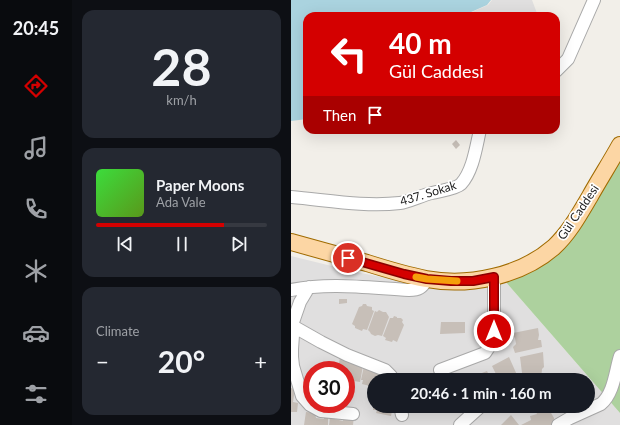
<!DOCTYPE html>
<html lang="en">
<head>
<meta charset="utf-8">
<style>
  :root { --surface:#171b24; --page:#242831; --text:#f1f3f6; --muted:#9ea1a6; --line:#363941; --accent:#d40000 }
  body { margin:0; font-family:Lato,sans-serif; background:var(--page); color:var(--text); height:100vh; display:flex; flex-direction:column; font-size:15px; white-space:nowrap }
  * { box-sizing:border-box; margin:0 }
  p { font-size:13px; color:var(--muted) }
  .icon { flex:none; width:22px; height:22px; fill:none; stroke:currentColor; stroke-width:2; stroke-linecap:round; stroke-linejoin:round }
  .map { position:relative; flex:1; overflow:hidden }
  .drawer { display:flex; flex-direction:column; gap:10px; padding:10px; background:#0d0f14; width:219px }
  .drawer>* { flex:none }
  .hud { position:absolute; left:12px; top:12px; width:257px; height:122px; border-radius:12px; box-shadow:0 4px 16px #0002; background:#d40000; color:#fff; overflow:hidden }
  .speed { position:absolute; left:12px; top:361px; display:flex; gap:8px; font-size:20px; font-weight:700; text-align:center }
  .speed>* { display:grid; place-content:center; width:52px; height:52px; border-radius:50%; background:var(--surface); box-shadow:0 4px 16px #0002; line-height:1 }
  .speed .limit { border:6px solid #d22; background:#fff; color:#111 }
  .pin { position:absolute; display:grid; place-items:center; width:34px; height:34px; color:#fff; margin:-17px; border:2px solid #fff; border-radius:50%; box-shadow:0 1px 4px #0007 }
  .me { position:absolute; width:44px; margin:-22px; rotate:0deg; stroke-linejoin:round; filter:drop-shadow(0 0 3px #0008) }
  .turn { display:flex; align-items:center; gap:14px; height:84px; padding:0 20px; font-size:18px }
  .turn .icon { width:52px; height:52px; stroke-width:2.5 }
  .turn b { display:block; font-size:28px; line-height:34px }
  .then { display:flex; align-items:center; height:38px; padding:0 20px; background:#0003; gap:8px; font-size:15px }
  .big { font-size:30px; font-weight:700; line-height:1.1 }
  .drawer .tile { flex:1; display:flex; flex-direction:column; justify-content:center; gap:6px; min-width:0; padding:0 14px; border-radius:12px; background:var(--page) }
  .drawer .dial { align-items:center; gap:0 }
  .dial b { font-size:52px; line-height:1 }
  .song { display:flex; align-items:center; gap:12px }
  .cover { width:48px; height:48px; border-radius:6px; background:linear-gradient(135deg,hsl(120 70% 55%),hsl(90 70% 35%)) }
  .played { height:4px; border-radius:2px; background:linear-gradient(90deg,var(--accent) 75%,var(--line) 75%) }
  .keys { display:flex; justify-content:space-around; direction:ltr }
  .heat { display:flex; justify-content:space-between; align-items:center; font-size:22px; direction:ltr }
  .trip { position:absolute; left:76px; top:373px; width:228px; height:40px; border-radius:20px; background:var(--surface); box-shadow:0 4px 16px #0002; font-weight:700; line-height:40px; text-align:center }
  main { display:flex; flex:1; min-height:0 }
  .dock { display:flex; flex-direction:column; width:72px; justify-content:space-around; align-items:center; background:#090b0e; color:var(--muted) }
  .dock .icon { width:28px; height:28px }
  .dock .selected { color:var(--accent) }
  .dock b { font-size:18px; color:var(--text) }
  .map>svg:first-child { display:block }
  .residential { fill:#e0dfdf; fill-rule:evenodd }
  .forest { fill:#add19e }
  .water { fill:#aad3df }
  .building { fill:#c7bfb8 }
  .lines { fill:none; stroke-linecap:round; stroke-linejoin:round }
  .minor-casing { stroke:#a9a9a9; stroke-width:14 }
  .major-casing { stroke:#a06b00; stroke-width:18 }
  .minor { stroke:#fff; stroke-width:12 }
  .major { stroke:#fcd6a4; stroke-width:16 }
  .route-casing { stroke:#8a0000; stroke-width:10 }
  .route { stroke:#d40000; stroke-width:7 }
  .slow { stroke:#f59e0b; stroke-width:7 }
  .labels { text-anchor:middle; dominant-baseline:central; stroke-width:3.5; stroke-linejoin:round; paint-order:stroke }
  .street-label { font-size:12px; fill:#222; stroke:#fff }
</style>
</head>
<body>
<main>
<nav class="dock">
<b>20:45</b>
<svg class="icon selected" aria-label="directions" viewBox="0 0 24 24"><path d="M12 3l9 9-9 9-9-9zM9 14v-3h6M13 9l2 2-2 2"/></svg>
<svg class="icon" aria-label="music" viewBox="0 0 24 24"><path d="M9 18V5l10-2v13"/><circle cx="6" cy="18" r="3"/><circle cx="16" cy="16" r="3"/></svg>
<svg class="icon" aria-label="phone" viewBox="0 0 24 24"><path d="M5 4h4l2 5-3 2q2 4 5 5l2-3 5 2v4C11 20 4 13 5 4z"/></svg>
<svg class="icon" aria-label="climate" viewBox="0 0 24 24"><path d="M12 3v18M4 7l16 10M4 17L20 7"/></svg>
<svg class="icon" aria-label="car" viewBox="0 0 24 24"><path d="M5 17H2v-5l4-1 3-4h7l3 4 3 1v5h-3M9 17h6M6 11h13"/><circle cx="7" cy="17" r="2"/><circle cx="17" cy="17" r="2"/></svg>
<svg class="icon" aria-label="filters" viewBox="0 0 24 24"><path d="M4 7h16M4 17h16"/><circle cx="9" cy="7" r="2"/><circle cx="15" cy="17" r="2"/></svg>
</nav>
<section class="drawer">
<div class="tile dial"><b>28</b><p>km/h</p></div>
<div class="tile">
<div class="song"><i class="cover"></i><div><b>Paper Moons</b><p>Ada Vale</p></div></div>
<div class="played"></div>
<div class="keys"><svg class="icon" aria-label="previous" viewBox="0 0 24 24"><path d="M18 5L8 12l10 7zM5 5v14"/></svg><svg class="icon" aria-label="pause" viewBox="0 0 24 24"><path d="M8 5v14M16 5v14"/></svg><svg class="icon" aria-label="next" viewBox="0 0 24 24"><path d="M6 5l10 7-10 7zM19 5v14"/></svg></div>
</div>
<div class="tile"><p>Climate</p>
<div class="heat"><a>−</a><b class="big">20°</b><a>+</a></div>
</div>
</section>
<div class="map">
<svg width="329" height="425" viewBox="0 0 329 425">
  <rect width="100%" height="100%" fill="#f2efe9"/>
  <path class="residential" d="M201,0H241L247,16H172L197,5Z
    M0,256L65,272L126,284L214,281L329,413V425H0ZM21,370H55V404H21ZM83,380H297V406H83Z"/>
  <path class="forest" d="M329,156V413L214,281L261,246Z"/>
  <path class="water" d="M0,0H200L196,5L171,16H16V119L0,121Z"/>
  <path class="building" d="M165,140L169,145L165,149L161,144Z
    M48,299H56V303L48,304Z
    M72,304H75L76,306L81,307V310L83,311L76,330L72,329L71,331L64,328V326L61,324L68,307L71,306Z
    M88,310L92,312H95L98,317L91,336L87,335L84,336L80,334L79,332L77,330L84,311L86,312Z
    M103,316L106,317V318H110L112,320L111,322L113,325L106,342L102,340L101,342L94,340L95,338L92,336L99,318H102Z
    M150,322H174V333L149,334Z
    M247,328L248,335L247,340H250L251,347L224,353L222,347L225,344L224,338L222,336V333Z
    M252,352L253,367L251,369L250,379L244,380H233V373H231L229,357Z
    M49,357L59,359L58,363L72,366L69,382L57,380L58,376H55V370H47Z
    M218,357L226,375L225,377L219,380H208L201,366Z
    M73,366L82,368V372L95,375L94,380H83V387L71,384L72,380H70Z
    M196,371L200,380H173Z
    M0,388L4,389L2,402L7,403L6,412H0Z
    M82,406H102L100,416L85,413L86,410H82Z
    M223,406H240L235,413Z
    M256,406L263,418V423L260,425H230L240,420L239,416L246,414L244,410Z
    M15,412L24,413L25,418L33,419V418H37V425H13Z
    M53,415L63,416L62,425H38L39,418L52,421Z
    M220,415L228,425H210Z"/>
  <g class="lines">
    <g class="minor-casing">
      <path id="minor" d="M265,71L277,59L303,0
        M0,197C36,200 73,207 109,203C118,202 131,195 141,193C148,191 165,189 170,184C182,171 185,147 189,130
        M18,287L9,302L1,325L2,335L1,349V357L2,366L11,396L19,405L30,411L62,414
        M0,290C39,282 79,288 118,290C128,290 131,288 136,279
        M0,325L30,342L56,355L94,370L100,376L101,380
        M149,370L194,353L200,344L203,331V277
        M109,406L111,415
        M169,425L190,406
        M267,425L279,418L310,404C323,393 324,372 329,356"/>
    </g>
    <g class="major-casing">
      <path id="major" d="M0,242C25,249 51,256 76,263C95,269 115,275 135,279C178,287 230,276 263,247C278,233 288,215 298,198C308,180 319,163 329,145"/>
    </g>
    <use href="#minor" class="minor"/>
    <use href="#major" class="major"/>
  </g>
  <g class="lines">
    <g class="route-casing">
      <path id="route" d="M57,258L113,274L136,279L160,281H182L203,277V331"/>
    </g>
    <use href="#route" class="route"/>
    <path class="slow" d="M125,277L136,279L166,281"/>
  </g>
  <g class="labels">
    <g class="street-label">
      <text transform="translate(137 193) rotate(-17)">437. Sokak</text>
      <text transform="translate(287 212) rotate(-56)">Gül Caddesi</text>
    </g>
  </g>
</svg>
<div class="speed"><div class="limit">30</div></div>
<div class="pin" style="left:57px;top:258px;background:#d93025"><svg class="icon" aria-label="arrive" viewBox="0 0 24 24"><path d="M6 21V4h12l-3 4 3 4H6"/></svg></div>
<svg class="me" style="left:203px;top:331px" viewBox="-20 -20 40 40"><circle r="17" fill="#d40000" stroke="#fff" stroke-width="3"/><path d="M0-11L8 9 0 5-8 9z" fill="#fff"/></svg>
<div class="trip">20:46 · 1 min · 160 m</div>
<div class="hud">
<div class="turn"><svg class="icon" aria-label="left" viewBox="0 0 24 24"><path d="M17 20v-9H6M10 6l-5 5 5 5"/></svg><div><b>40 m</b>Gül Caddesi</div></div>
<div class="then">Then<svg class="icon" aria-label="arrive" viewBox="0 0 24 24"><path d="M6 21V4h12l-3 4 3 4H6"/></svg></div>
</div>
</div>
</main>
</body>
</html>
